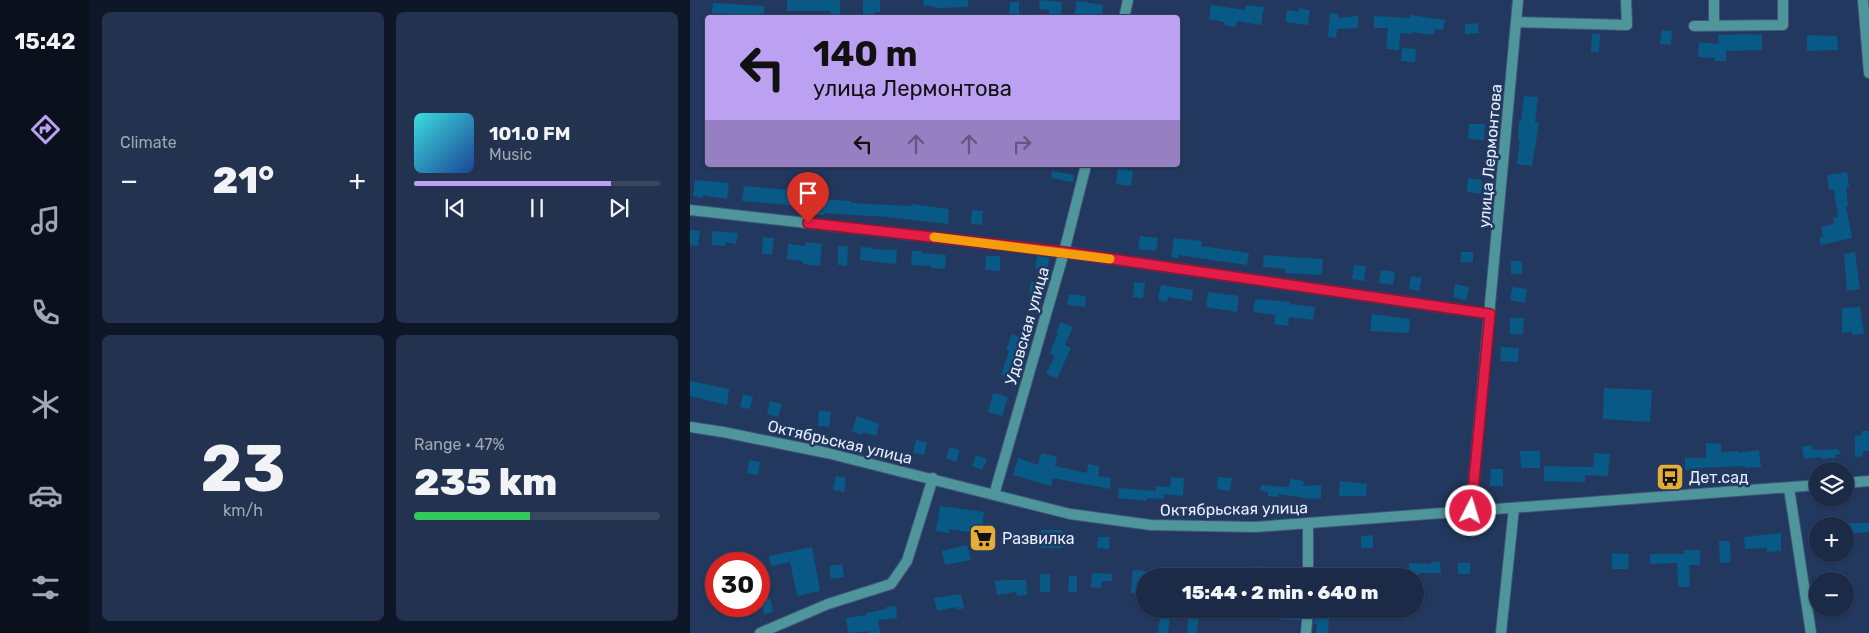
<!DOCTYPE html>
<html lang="en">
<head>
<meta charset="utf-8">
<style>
  :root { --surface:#1a2a47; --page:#23324e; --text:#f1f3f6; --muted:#9fa7b4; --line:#384660; --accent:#bca0f2 }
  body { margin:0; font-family:Rubik,sans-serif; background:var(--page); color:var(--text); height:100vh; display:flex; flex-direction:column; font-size:19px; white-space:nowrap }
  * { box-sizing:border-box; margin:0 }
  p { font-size:16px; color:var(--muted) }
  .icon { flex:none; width:28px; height:28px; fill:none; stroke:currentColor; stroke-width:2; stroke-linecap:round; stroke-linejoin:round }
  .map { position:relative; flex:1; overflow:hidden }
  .sheet { display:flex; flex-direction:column; gap:12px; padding:12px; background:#0e1727; width:600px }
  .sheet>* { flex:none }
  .top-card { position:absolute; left:15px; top:15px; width:475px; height:152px; border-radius:5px; box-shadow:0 1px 4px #0004,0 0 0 1px var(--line); background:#bca0f2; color:#111; overflow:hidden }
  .buttons { position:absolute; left:1119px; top:462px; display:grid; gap:10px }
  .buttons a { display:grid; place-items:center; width:45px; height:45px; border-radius:50%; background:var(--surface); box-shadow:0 1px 4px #0004,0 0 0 1px var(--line); font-size:25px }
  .speed { position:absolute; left:15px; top:552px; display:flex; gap:10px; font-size:25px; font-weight:700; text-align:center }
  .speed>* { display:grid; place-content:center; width:65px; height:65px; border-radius:50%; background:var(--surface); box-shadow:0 1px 4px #0004,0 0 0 1px var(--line); line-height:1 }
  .speed .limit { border:8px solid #d22; background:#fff; color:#111 }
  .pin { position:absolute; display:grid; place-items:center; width:42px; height:42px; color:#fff; margin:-51px -21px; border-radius:50% 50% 50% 0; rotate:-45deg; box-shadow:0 0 5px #0007 }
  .pin .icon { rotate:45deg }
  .me { position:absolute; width:55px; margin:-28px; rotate:5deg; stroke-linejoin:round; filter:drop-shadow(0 0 4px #0008) }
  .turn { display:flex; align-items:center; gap:18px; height:105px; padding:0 25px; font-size:22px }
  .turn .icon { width:65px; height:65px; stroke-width:2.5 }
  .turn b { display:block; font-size:35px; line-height:42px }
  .lanes { display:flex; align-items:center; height:48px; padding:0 25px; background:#0003; justify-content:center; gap:25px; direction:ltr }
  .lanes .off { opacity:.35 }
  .big { font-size:38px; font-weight:800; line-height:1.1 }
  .sheet .tile { flex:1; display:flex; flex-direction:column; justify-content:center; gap:8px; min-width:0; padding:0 18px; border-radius:8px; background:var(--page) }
  .sheet .dial { align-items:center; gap:0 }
  .dial b { font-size:65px; line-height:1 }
  .song { display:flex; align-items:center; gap:15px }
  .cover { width:60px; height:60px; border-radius:8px; background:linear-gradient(135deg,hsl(180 70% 55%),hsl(220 70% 35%)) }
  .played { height:5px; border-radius:2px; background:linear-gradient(90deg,var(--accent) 80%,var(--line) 80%) }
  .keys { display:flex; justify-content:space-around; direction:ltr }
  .heat { display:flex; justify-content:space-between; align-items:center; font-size:28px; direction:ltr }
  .charge { height:8px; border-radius:4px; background:linear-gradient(90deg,#34c759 47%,var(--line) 0) }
  .sheet .tiles { flex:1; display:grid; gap:12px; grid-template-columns:repeat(2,1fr) }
  .trip { position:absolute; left:446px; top:568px; width:288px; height:50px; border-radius:25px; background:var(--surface); box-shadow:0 1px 4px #0004,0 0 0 1px var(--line); font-weight:800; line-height:50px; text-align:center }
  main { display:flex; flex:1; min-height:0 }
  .menu { display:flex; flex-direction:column; width:90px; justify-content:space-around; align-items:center; background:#0a111c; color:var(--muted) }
  .menu .icon { width:35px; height:35px }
  .menu .selected { color:var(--accent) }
  .menu b { font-size:22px; color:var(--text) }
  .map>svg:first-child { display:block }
  .building { fill:#095987 }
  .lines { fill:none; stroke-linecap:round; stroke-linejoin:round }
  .minor-casing { stroke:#425578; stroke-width:12 }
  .minor { stroke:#4e969c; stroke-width:10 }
  .route-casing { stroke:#92132f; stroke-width:12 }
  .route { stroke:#e11d48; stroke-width:9 }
  .slow { stroke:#f59e0b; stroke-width:9 }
  .labels { text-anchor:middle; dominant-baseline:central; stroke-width:5; stroke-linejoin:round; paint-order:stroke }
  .street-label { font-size:16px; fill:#e6eefd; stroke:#23385f }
  .poi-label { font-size:16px; fill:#e6eefd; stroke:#23385f; text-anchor:start }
</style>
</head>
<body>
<main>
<nav class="menu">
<b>15:42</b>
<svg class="icon selected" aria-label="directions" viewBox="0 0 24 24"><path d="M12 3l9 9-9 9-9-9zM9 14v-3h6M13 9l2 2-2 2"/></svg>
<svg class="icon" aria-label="music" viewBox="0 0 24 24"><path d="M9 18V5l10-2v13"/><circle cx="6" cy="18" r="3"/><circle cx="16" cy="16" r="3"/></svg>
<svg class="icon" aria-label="phone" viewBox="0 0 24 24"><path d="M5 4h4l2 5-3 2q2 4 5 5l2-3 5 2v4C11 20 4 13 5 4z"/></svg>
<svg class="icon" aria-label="climate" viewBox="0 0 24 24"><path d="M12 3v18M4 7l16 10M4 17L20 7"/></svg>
<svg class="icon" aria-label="car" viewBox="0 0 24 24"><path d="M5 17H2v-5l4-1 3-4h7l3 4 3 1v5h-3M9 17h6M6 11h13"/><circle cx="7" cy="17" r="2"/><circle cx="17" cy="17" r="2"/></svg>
<svg class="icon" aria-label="filters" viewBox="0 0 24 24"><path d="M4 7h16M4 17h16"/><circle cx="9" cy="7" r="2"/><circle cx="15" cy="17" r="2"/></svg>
</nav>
<section class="sheet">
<div class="tiles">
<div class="tile"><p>Climate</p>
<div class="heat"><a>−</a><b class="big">21°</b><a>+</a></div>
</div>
<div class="tile">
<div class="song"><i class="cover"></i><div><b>101.0 FM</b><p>Music</p></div></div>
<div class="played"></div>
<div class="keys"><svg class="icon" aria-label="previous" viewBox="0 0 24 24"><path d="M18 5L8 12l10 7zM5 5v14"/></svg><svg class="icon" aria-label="pause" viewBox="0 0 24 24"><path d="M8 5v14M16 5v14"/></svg><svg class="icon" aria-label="next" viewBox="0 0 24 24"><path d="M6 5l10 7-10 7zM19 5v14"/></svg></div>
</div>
<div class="tile dial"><b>23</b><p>km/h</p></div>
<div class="tile"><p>Range · 47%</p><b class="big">235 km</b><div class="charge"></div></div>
</div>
</section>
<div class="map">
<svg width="1179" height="633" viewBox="0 0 1179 633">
  <rect width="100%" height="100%" fill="#23385f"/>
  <path class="building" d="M97,0H150V17H140V11H97Z
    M173,0H190V12H185V18H173Z
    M234,0H278V7L250,8L233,5Z
    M350,0L372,2L371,17L359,16V10L349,9Z
    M387,1L413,5L412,16L398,15V18H396L384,15Z
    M320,2H329V16H319Z
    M23,3L74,6V16L22,13Z
    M521,5L555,10L556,5L574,7L571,25L547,21L546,27L534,25L535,22L519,19Z
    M609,8L620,10L618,25L596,22L597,10L608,12Z
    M640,13L648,14V18L668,16V28L647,29L646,38L638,37Z
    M720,15L755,20L753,30L745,29L744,35L722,32L721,34L710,33L709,50L696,49L698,28H684V16L720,18Z
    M788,23L789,33L775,34V24Z
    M972,30L982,31L981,45L970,44Z
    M902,34H910L909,52H901Z
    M1061,34L1072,35V50L1036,51V61H1025V58L1008,57L1009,42L1028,44V35Z
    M1117,35L1147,36L1148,50L1117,51Z
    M712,48L726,49L725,62L711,61Z
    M834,96L848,97L845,122L849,123L842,166L827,164L830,140H828L829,121H831Z
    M779,124H795L794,140L778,139Z
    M428,169L443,171L441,186L426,184Z
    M362,171L384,175L383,182L361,178Z
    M1157,172L1159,187L1156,188L1158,206H1156L1162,238L1131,245L1129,238L1133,237L1131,227L1144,224L1143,218L1148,217L1144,190H1139L1137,175Z
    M778,178L792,180L791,194L777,192Z
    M5,180L39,183L37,199L13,195V198L3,196Z
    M54,186L112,191L111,199L146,200L161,201V203L198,205L221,206L222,204L259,209L258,224L197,217L134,213V215H123V207L52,201Z
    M282,210L293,211L292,225L281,224Z
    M0,230L10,231L8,246L0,245Z
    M22,231L48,233L46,244L35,242V246L22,245Z
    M450,236L468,238L466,251L448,249Z
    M73,237L84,238L82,254H72Z
    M484,238L512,241L511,246L559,253L557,265L488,255V258L481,257Z
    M116,242L132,244L130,266L113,264V261L97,259L98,244L115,246Z
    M148,246H158L157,266L148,265Z
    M171,247L182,248V249L207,250L206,264L170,260Z
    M222,251H232V253L256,255L255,269L241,268V266L221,265Z
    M771,252H783V262H770Z
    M1165,252L1170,289L1157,291L1154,254Z
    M574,255L633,259L632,275L595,273V269L573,267Z
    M296,256H310V271L295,270Z
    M347,256L359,258L357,271L345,268Z
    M821,261H832V274H821Z
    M664,265L676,266L674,281L662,279Z
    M691,270L705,272L703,285L689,283Z
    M721,276L732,278L729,291L719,289Z
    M341,282H352L351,294H340Z
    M444,282L455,283L453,298L443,297Z
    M765,284L779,287L776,300L763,297Z
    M471,285L503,290L502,301L478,297L477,302L468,300Z
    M822,287L837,289L835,303L820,300Z
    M518,292L549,296L547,312L516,307Z
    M379,294L396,296L395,307L377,305Z
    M565,299L600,302V304L625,307L623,320L599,317L598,326L584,324L585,315L563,312Z
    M1170,307L1174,334L1162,335V332L1152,333V308Z
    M682,314L720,319L719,333L680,331Z
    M820,318H834L833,334H820Z
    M371,322L383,327L375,345L381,348L367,378L356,374L365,356L360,353L368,333H366Z
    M322,334L334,339L323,366L327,367L324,379L311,375L319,351L316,350Z
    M811,347L829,348L828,362L810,361Z
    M0,381L39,389L37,405L0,396Z
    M914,388L962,390L960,422L913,419Z
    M303,393L318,397L312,416L298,412Z
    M53,394L63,397L60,409L50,407Z
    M80,401L92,404L88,417L77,414Z
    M129,410L141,412L139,427L128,426Z
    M167,416L189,424L186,436L173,432L172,435L162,431Z
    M1172,431H1179V451H1173V456L1165,457V436L1172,435Z
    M226,440L237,442L234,455L223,453Z
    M1016,443L1031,444V452L1048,451V453L1069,450L1071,467L1055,468V466L1006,468V470H995V458H1016Z
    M1122,445L1123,450L1149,449L1150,454L1145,455V458L1131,459V457L1114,459L1112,447Z
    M260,447L270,450L266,462L256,458Z
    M830,451H850V468H831Z
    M351,453L367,457L365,466L397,473L398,464L409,466L408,476L421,478L420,489L363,478L361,486L323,475L328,458L348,465Z
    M904,453L920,454L918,476L895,475V482L854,481V466L903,467Z
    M286,455L297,459L292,470L282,466Z
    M59,460L70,462L68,475L57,473Z
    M801,469H813V486H800Z
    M146,476L156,478L154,492L143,490Z
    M481,477L494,478L493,496L474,494V499L457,498V501L428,498L429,488L466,491V486L480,487Z
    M528,477L542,478L540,491L527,489Z
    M600,479L614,481L613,486L631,485V498L621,499L589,494L588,497L578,496V492L570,491L571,485L599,487Z
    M650,481L677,484L676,496H649Z
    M250,506L294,512L291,534L259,529V533L246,531Z
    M1156,523H1179V532L1157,534Z
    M351,530H372V548H351Z
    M1091,533V551L1077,552V548L1055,549L1054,537Z
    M683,535V548H671V536Z
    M408,537H420L419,549L407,548Z
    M1029,541H1040L1041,562L1030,563Z
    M277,545L281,560L255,565L252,551Z
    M122,547L130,591L107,596L100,562L81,566L79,556Z
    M994,550H1010V565H999L1000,587H988L987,563L960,564V554H994Z
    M922,553L939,554L938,569H922Z
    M741,562H750L751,573H729L728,576H718L719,563L741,564Z
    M768,563H780V574H768Z
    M152,564L154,577L141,579L139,566Z
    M564,566L599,569V576H564Z
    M443,570L455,571L454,593H441Z
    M402,573L422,574V581H412L411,588L401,587Z
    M350,574H360V592H350Z
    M379,576H387V592H378Z
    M316,580H336L337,595L327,596L326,592L307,595L305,581Z
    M271,594L274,608L267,610L266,607L247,611L244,598Z
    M80,598L83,612L74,614L71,600Z
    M44,606H57L56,617H43Z
    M206,606L207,618L188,620L190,633H180L179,631L158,633L156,618L177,615L176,613L196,609V607Z
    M471,609H481L478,633H468Z
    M589,609H611L610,621L589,619Z
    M499,611L509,612L507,633H497Z
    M624,617L639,618L638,633H626L627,624H624Z"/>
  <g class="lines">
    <g class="minor-casing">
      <path id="minor" d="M1173,0L1179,73
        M434,18L438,0
        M827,22L937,25L936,0
        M1004,26L1093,25V0
        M1024,26V0
        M0,210L374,252L800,314
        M0,427L33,432L137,453L380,514L461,525L565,527L1128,485
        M1155,483L1179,481
        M1099,488L1121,633
        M304,495L374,252L396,165
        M781,511L828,0
        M618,576V523
        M70,633L138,604L201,584L217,561L243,478
        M616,633L618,609
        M811,633L824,508"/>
    </g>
    <use href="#minor" class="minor"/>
  </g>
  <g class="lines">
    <g class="route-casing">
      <path id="route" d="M118,223L374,252L800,314L781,511"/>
    </g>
    <use href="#route" class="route"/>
    <path class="slow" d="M244,237L420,259"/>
  </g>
  <defs>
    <g id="bus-square" transform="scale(1.4375)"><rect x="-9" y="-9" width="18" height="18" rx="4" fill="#e5ad35" stroke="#23385f"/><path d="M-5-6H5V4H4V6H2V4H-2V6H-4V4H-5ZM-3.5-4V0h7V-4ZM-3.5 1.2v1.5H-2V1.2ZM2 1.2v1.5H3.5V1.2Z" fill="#111"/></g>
    <g id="supermarket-square" transform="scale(1.4375)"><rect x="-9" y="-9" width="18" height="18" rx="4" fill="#e5ad35" stroke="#23385f"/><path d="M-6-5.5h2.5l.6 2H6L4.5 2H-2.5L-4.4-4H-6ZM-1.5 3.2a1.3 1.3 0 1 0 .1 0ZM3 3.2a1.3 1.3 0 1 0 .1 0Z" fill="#111"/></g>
  </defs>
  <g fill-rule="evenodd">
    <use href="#bus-square" x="980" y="477"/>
    <use href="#supermarket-square" x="293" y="538"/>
  </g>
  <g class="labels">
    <g class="street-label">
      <text transform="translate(800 156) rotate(-85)">улица Лермонтова</text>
      <text transform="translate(337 326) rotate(-74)">Удовская улица</text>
      <text transform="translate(150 442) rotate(13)">Октябрьская улица</text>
      <text transform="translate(544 509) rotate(-1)">Октябрьская улица</text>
    </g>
    <g class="poi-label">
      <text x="999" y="477">Дет.сад</text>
      <text x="312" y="538">Развилка</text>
    </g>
  </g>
</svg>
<div class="buttons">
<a><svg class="icon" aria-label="layers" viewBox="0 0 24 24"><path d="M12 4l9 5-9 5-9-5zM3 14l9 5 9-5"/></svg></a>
<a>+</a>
<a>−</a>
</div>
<div class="speed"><div class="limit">30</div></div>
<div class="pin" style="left:118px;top:223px;background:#d93025"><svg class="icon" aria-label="arrive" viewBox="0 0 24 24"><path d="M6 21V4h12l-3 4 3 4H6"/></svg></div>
<svg class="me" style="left:781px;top:511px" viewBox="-20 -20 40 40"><circle r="17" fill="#e11d48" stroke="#fff" stroke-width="3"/><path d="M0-11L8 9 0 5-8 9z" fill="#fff"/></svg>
<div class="trip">15:44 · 2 min · 640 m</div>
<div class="top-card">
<div class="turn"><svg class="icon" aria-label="left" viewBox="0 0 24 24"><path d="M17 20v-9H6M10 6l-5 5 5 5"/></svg><div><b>140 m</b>улица Лермонтова</div></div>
<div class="lanes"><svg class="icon" aria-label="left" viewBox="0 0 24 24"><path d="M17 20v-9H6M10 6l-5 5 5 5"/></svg><svg class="icon off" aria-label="ahead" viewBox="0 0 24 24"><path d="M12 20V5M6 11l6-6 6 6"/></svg><svg class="icon off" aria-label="ahead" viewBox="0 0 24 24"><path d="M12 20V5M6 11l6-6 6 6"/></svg><svg class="icon off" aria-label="right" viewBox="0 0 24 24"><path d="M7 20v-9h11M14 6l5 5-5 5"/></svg></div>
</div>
</div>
</main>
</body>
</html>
